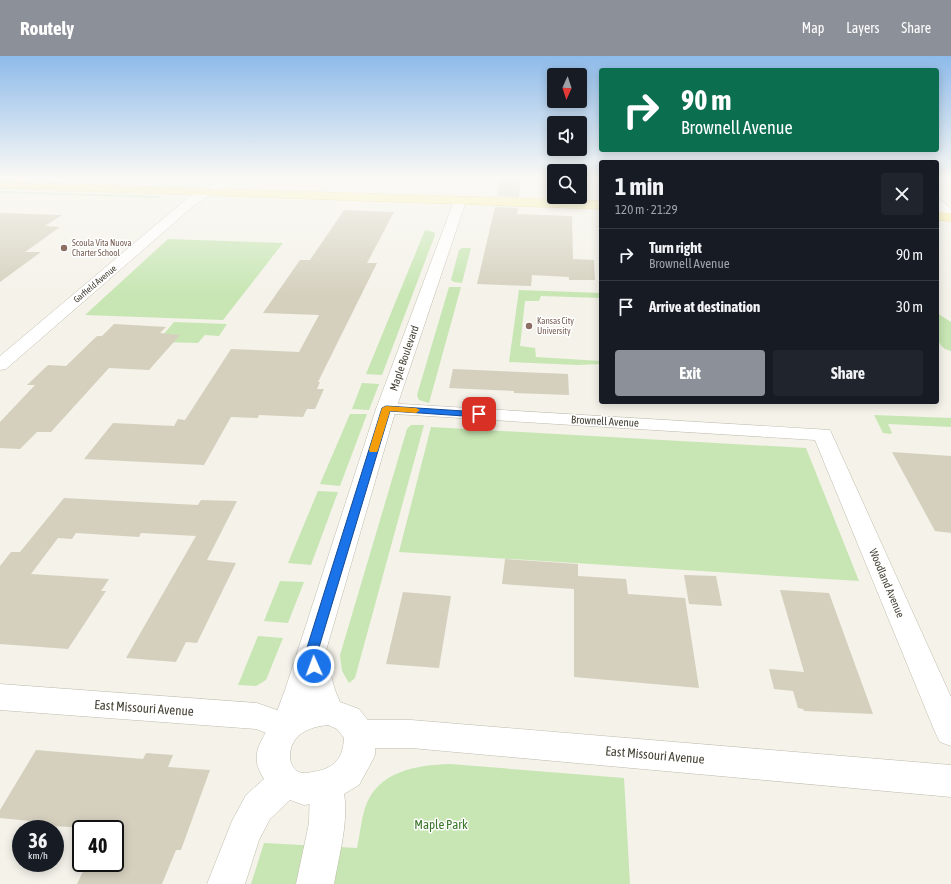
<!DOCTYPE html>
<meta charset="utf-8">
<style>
body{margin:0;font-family:"Asap Condensed",sans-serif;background:#20242c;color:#f1f3f6;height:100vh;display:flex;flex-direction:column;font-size:15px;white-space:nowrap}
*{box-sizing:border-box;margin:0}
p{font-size:13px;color:#9ea1a6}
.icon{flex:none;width:22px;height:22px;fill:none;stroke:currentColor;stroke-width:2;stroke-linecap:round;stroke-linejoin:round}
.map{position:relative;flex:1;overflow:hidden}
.side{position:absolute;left:599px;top:104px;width:340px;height:244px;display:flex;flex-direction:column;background:#171b24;border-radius:4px;box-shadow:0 2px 10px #0003}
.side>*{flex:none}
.guide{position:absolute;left:599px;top:12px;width:340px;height:84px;border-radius:4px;box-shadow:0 2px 10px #0003;background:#0b6e4f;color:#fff;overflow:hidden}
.needle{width:26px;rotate:183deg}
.buttons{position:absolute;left:547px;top:12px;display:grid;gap:8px}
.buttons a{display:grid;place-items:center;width:40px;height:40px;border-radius:4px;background:#171b24;box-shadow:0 2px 10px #0003;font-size:20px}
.speed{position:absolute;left:12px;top:764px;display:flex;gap:8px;font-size:20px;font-weight:700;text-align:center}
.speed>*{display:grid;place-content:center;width:52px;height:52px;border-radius:50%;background:#171b24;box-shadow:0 2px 10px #0003;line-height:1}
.speed small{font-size:10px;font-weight:400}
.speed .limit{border:2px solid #111;border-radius:6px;background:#fff;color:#111}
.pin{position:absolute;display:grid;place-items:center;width:34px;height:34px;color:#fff;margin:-17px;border-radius:8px;box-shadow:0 2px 6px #0006}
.me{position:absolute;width:44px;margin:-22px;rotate:358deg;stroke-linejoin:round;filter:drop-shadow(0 0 3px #0008)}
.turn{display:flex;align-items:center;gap:14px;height:84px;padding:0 16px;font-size:18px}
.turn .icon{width:52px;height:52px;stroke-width:2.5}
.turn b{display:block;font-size:28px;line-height:34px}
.round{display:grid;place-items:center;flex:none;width:42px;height:42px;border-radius:4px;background:#20242c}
.headline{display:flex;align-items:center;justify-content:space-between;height:68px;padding:0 16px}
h1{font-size:24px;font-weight:700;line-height:30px}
.cta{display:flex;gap:8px;margin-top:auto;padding:8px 16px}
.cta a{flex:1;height:46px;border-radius:4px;background:#8c9099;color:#fff;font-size:16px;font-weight:700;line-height:46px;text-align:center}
.cta a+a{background:#20242c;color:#f1f3f6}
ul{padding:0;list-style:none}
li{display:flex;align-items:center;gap:12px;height:52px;padding:0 16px;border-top:1px solid #363941}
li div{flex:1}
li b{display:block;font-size:15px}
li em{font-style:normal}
header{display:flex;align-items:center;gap:24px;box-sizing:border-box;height:56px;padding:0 20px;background:#8c9099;color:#fff}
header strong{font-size:19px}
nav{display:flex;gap:22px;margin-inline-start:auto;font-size:14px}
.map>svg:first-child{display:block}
.green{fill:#c7e6b3}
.building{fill:#d5d0be}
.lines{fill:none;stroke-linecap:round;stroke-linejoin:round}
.minor-casing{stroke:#bfbbab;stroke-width:1}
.tertiary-casing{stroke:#bfbbab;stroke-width:1}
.primary-casing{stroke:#e0cf6a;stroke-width:1}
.minor{fill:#fff;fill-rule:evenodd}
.tertiary{fill:#fff;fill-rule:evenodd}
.primary{fill:#fbef9b;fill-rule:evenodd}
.route{fill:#1a73e8;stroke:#114b97}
.slow{fill:#f59e0b}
.education-dot{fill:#8d6e63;stroke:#fff;stroke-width:1.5}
.labels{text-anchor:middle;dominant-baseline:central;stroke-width:3;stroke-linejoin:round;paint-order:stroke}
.far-education-label{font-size:9px;fill:#785e54;stroke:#fff;text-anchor:start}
.far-street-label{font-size:9px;fill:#474337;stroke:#fff}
.street-label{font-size:11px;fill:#474337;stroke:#fff}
.near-street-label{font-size:13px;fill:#474337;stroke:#fff}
.near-park-label{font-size:13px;fill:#3c772c;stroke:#fff}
</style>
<header>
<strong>Routely</strong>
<nav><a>Map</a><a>Layers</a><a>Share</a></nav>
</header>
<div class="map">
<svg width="951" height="828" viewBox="0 0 951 828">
<rect width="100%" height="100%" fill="#f4f2e9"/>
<path class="green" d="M0,135L160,140L158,142L0,137Z
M425,174L434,176L435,179L382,319L366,318Z
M168,183L283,187L223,264L85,259Z
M462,192H471L462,227L454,226L451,224L459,194Z
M449,231H461L429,347L419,344L417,339Z
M519,234L601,237V242L541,240L539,245H525L520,290L535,292L536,301L601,305V308L578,309L509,306Z
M937,257L951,266V295C933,291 937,273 937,257Z
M174,266L227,268L219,280L205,279L198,287L157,286Z
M362,327L379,328L369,354L352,353Z
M350,358H367L340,430L320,428Z
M874,359L951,362V371L888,368L892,377L890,378L883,377Z
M411,369H424L355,622L349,627L342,615L340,599L407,373Z
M431,371L806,392L859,525L399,496Z
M318,435L338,436L311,509L288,507Z
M280,525L304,526L288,567L264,565Z
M258,580L283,582L266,624L256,630L238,629Z
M450,708L624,722L630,828H251L264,787L357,792C360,779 361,764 365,752C377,715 417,709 450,708Z"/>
<path class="building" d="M501,122H521L519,141L497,140Z
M495,151L518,152L517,158L572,160L573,203L594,204L595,224H569V221L532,219L531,230L477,228Z
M344,154L394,156L367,207H377L318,326H320L317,333H324L315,353H307L303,361L259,359L258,362L231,361L204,409L84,403L113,367L174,370L178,363L185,364L231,293L299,296L319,259L263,257L300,204H310Z
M0,157L62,159L45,170L60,171L25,196H41L0,226Z
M114,268L166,271L160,277L180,279L149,314L109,312L51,376H37L20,393L0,392V366L35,329H27L48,309L66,310L97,280H102Z
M453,313L568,318L569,339L514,337V335L449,332Z
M892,396L951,400V477L935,475Z
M64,442L198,449L201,444L237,445L207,504L236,507L197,587L186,586L176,606L126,602L196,480L141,477L139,481L76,477L72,483L58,482L31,518L109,523L101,535H106L68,593L0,588V510L11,496H20Z
M505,503L578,508V520L626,523L628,538L685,542L699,632L574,621V533L502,528Z
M684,519L716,520L722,550L689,548Z
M780,534L829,537L873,658L804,655L803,653L798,652L793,635L774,633L769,613L804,616Z
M403,536L451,540L439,612L386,608Z
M36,694L143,703L146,697L173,699L168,711L210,714L181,794H176L162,828H77L87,807H115V773L49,770L51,767L0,762V754Z"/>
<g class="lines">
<g class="minor-casing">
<path id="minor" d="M223,122H236L225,131L197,147L6,313L0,314V300L189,141Z
M386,347L830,374L951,641V690L940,686L935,676L815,384L379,357L376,353L379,349Z
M0,628L257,647L297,661L302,671L297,681L286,685L256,673L0,654Z
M360,664H411L951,709V741L411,692H360L349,688L344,678L349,668Z
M327,714L339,719C353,752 340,794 334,828H296L309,767L310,730L315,719Z"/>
</g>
<g class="tertiary-casing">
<path id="tertiary" d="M460,141L466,145L396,353L325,598L335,634L340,646L359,653L371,668L376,678L375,699L370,709L359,729L339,741L327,746L304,749L290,744L270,763L259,784L245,828H207L232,765L246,739L264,723C247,697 263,685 273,663C278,654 281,644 285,634L376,353L454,145ZM328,669L337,673L344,682C343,703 334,713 312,716C307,717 302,718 297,715C293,712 290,706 290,701C290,679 308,671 328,669Z
M937,143L941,144L951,153V164L947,163L937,154Z"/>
</g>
<g class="primary-casing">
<path id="primary" d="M0,126L601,145V153L0,132Z
M937,156L951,157V165L937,164Z"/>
</g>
<use href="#minor" class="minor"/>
<use href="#tertiary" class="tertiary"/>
<use href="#primary" class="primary"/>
</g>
<linearGradient id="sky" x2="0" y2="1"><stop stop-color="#8ebbea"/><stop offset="0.51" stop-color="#faf9f5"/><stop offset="1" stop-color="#faf9f5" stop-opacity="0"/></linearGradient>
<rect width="951" height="238" fill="url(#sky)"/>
<path class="route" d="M386,350L479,356L483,358L479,361L390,355L317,598L320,610L318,614L314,615L310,614L305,598L382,352Z"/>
<path class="slow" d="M386,350L416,352L420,354L416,357L390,355L378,394L377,396H370L369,394L382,352Z"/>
<g class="education-dot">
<circle cx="64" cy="192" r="4"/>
<circle cx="529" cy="270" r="4"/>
</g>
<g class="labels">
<g class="far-education-label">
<text x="72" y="187">Scoula Vita Nuova<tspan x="72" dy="10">Charter School</tspan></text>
<text x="537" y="265">Kansas City<tspan x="537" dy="10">University</tspan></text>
</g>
<g class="far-street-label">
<text transform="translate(95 228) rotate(-40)">Garfield Avenue</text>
</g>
<g class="street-label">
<text transform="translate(404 302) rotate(-71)">Maple Boulevard</text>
<text transform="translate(605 365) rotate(3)">Brownell Avenue</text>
<text transform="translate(887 527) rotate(67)">Woodland Avenue</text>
</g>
<g class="near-street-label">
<text transform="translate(144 652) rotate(4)">East Missouri Avenue</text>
<text transform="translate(655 699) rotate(5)">East Missouri Avenue</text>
</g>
<g class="near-park-label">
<text x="441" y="768">Maple Park</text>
</g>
</g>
</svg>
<div class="buttons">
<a><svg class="needle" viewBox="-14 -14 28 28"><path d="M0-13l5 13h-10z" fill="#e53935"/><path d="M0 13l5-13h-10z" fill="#9ea1a6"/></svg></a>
<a><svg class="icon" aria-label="sound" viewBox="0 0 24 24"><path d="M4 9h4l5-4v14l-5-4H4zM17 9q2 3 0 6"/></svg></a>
<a><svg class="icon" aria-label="search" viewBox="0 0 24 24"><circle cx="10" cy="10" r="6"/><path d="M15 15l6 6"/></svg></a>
</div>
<div class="speed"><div>36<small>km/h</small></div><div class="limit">40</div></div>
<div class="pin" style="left:479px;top:358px;background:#d93025"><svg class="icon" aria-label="arrive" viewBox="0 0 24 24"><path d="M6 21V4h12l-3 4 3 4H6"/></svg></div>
<svg class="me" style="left:314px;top:610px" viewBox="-20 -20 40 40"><circle r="17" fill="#1a73e8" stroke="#fff" stroke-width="3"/><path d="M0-11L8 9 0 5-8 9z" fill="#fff"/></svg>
<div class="guide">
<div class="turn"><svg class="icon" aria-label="right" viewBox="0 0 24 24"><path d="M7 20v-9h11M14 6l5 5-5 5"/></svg><div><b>90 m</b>Brownell Avenue</div></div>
</div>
<section class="side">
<div class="headline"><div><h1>1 min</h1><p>120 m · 21:29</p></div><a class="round"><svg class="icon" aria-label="close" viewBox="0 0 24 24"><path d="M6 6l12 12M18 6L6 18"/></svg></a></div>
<ul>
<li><svg class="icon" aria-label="right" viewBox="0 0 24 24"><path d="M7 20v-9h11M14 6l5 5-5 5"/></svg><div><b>Turn right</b><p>Brownell Avenue</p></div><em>90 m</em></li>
<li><svg class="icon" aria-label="arrive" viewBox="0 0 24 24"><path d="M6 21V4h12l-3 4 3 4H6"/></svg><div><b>Arrive at destination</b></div><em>30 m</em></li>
</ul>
<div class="cta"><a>Exit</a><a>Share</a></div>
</section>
</div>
